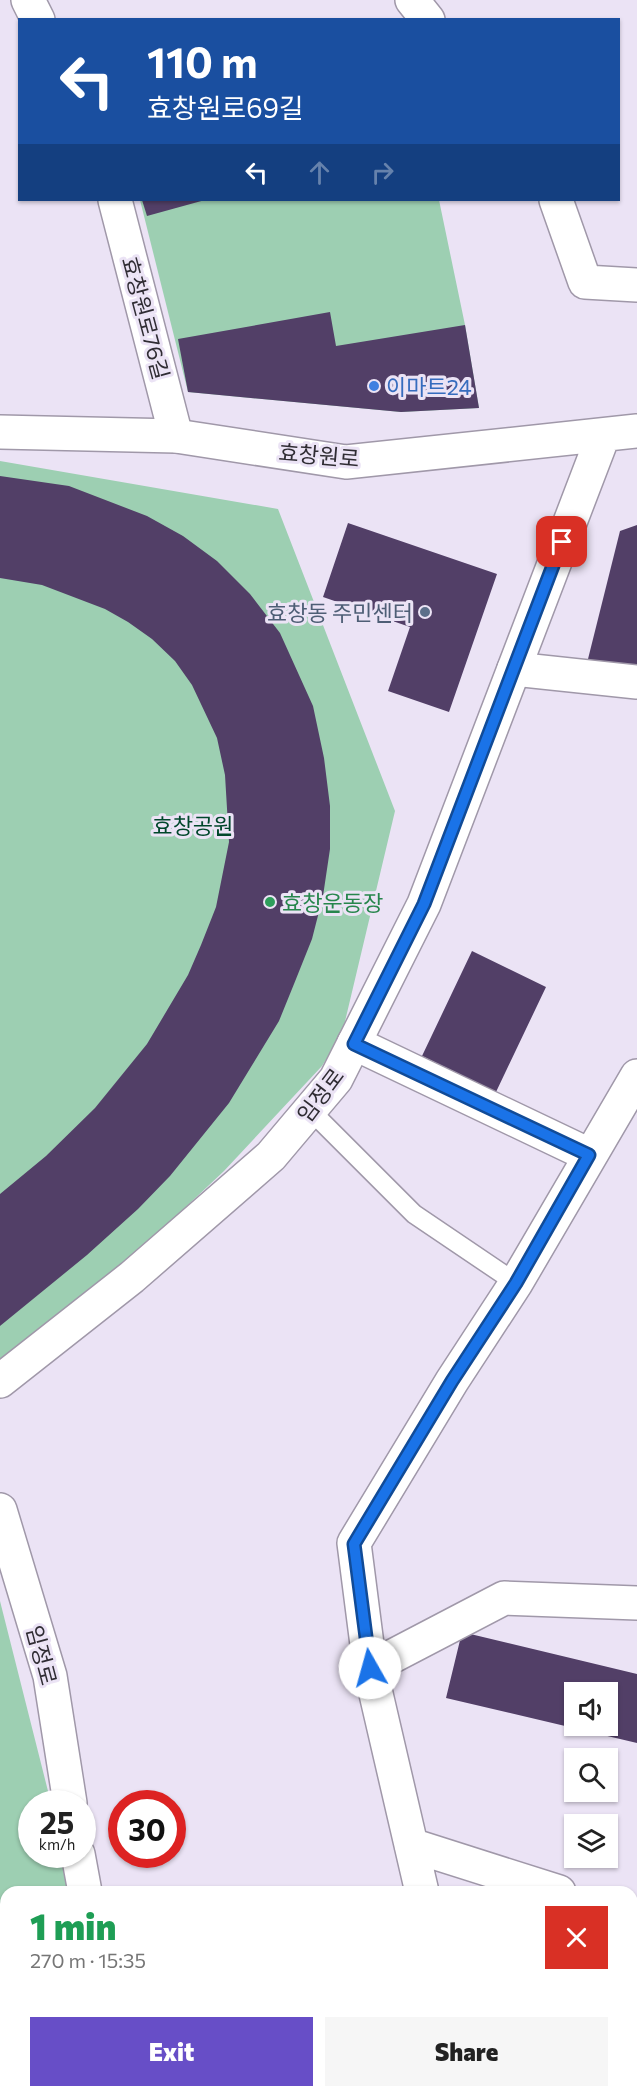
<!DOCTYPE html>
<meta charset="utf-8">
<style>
body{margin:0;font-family:Commissioner,"Noto Sans KR",sans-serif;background:#f6f6f6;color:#222;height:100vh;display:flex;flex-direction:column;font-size:22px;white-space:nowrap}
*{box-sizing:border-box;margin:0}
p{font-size:20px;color:#767676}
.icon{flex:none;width:33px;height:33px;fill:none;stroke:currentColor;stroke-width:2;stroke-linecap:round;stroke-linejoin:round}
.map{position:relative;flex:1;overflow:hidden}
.side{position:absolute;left:0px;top:1886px;width:638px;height:212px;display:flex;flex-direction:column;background:#fff;border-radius:18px 18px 0 0;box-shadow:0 2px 4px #0004}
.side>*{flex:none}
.banner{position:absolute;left:18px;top:18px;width:602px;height:183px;border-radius:0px;box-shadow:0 2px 4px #0004;background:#1a4fa0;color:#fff;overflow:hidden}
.buttons{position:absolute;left:564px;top:1682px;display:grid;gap:12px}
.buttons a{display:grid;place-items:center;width:54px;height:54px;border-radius:0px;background:#fff;box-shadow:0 2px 4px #0004;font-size:30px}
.speed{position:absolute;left:18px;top:1790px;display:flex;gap:12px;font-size:30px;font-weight:700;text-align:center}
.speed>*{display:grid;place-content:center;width:78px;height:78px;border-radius:50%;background:#fff;box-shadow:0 2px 4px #0004;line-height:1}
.speed small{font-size:15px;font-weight:400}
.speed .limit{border:9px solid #d22;background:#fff;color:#111}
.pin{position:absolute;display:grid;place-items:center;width:51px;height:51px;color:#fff;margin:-26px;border-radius:12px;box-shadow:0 3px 9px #0006}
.me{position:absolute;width:66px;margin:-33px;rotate:353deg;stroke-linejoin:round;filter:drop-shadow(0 0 4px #0008)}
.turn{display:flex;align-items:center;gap:21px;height:126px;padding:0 30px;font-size:27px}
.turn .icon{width:78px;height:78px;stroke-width:2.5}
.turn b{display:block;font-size:42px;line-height:51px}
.lanes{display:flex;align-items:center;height:57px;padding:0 30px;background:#0003;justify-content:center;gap:30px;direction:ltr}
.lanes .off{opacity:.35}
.round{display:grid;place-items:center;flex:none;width:63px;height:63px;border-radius:0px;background:#f6f6f6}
.summary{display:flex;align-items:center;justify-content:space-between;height:102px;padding:0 30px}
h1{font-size:36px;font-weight:800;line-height:45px;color:#1e9e55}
.action{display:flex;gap:12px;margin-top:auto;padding:12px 30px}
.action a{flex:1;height:69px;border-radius:0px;background:#674ec7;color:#fff;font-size:24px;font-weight:800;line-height:69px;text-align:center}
.action a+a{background:#f6f6f6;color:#222}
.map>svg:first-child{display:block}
.green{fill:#9dcfb2}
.building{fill:#523f67;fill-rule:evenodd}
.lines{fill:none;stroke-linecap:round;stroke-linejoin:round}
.lane-casing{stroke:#a098a9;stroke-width:21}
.street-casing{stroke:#a098a9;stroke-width:36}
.secondary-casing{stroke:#a098a9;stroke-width:36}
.lane{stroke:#fff;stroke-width:18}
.street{stroke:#fff;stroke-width:33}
.secondary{stroke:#fff;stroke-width:33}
.route-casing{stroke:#114b97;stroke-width:15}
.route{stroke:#1a73e8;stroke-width:10}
.shop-dot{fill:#3f7fe0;stroke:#ebe3f5;stroke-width:2}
.service-dot{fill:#5c6f8a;stroke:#ebe3f5;stroke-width:2}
.leisure-dot{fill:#2e9e5b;stroke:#ebe3f5;stroke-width:2}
.labels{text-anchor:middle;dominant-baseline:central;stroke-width:6;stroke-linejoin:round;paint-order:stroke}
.street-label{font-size:22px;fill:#2f2c33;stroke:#ebe3f5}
.shop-label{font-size:22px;fill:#366cbe;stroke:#ebe3f5;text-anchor:start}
.service-label{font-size:22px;fill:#4e5e75;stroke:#ebe3f5;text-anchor:end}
.park-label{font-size:22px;fill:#00472b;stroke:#ebe3f5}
.leisure-label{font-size:22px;fill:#27864d;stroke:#ebe3f5;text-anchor:start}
</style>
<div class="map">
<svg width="637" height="2096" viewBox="0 0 637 2096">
<rect width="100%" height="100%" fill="#ebe3f5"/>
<path class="green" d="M140,200H439L465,325L479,408L401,412L188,392Z
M0,461L278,509L395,811L342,1034L322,1066L224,1171L0,1382Z
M0,1601L51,1803H32V1854H64L74,1891L6,1892V2091H135L136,2096H0Z"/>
<path class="building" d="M142,200H205L147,216Z
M330,312L336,346L465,325L479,408L401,412L188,392L178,339Z
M0,476L69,486L147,516L183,536L217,561L250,594L280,633L313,706L324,758L330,806V849L323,896L312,939L294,984L279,1021L229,1103L170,1176L138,1209L87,1255L0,1326V1194L46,1156L95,1108L147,1044L188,975L201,945L216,907L229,842L225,775L217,738L192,685L175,661L152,639L128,622L105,609L42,585L0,578Z
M348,523L497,574L449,712L388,691L410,627L323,597Z
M637,525V665L587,663L620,531Z
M472,951L546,987L496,1092L422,1056Z
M462,1632L637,1674V1743L446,1698ZM574,1692H608V1725H574Z"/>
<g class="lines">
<g class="lane-casing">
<path id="lane" d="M310,1110L414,1214L516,1283"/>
</g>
<g class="street-casing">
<path id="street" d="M28,0L38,20
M412,0L428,20
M115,200L176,436
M556,200L585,282L637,285
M514,669L637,682
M354,1043L589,1155
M370,1668L504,1598L637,1603
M411,1845L559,1892
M422,1892L370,1668L354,1543L452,1381L516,1283L637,1076
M632,1970L637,1968
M632,2038L637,2052
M317,2091L326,2096
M389,2096L392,2091"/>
</g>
<g class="secondary-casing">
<path id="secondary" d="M0,432L176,436L346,462L637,431
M0,1381L132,1277L271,1156L336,1079L424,904L603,436
M0,1510L50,1676L70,1803
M78,1854L85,1892
M146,2091L147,2096"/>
</g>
<use href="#lane" class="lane"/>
<use href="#street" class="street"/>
<use href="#secondary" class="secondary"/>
</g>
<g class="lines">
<g class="route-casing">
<path id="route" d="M370,1668L354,1544L452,1381L516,1283L589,1155L354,1044L424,904L562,542"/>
</g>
<use href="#route" class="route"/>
</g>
<circle class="shop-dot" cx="374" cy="386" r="6"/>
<circle class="service-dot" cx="425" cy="612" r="6"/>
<circle class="leisure-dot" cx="270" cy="902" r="6"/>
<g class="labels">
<g class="street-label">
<text transform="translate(146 318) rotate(75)">효창원로76길</text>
<text transform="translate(319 455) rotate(5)">효창원로</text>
<text transform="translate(320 1095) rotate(-53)">임정로</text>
<text transform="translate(42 1655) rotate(75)">임정로</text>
</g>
<g class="shop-label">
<text x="386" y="386">이마트24</text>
</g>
<g class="service-label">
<text x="413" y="612">효창동 주민센터</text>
</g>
<g class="park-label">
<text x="193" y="825">효창공원</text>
</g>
<g class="leisure-label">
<text x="282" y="902">효창운동장</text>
</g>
</g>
</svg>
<div class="buttons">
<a><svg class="icon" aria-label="sound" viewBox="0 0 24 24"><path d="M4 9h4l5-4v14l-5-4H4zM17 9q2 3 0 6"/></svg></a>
<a><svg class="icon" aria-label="search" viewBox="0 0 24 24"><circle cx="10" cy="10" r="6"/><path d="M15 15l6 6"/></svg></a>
<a><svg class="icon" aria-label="layers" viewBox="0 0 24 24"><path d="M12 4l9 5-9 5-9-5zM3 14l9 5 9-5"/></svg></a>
</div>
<div class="speed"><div>25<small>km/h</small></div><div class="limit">30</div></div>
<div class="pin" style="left:562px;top:542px;background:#d93025"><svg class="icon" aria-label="arrive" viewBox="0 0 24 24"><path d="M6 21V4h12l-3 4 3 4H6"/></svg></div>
<svg class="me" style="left:370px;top:1668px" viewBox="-20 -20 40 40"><circle r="19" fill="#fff"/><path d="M0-13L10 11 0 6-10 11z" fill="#1a73e8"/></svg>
<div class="banner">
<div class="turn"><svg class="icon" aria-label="left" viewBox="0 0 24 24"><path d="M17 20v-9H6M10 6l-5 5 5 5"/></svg><div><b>110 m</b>효창원로69길</div></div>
<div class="lanes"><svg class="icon" aria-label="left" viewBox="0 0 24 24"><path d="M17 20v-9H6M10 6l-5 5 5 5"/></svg><svg class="icon off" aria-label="ahead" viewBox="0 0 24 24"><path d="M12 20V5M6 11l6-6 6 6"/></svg><svg class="icon off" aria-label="right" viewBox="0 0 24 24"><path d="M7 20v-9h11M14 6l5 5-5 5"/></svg></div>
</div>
<section class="side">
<div class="summary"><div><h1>1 min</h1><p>270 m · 15:35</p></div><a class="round" style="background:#d93025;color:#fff"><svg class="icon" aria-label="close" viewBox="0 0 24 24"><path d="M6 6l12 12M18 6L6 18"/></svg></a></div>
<div class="action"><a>Exit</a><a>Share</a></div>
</section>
</div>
